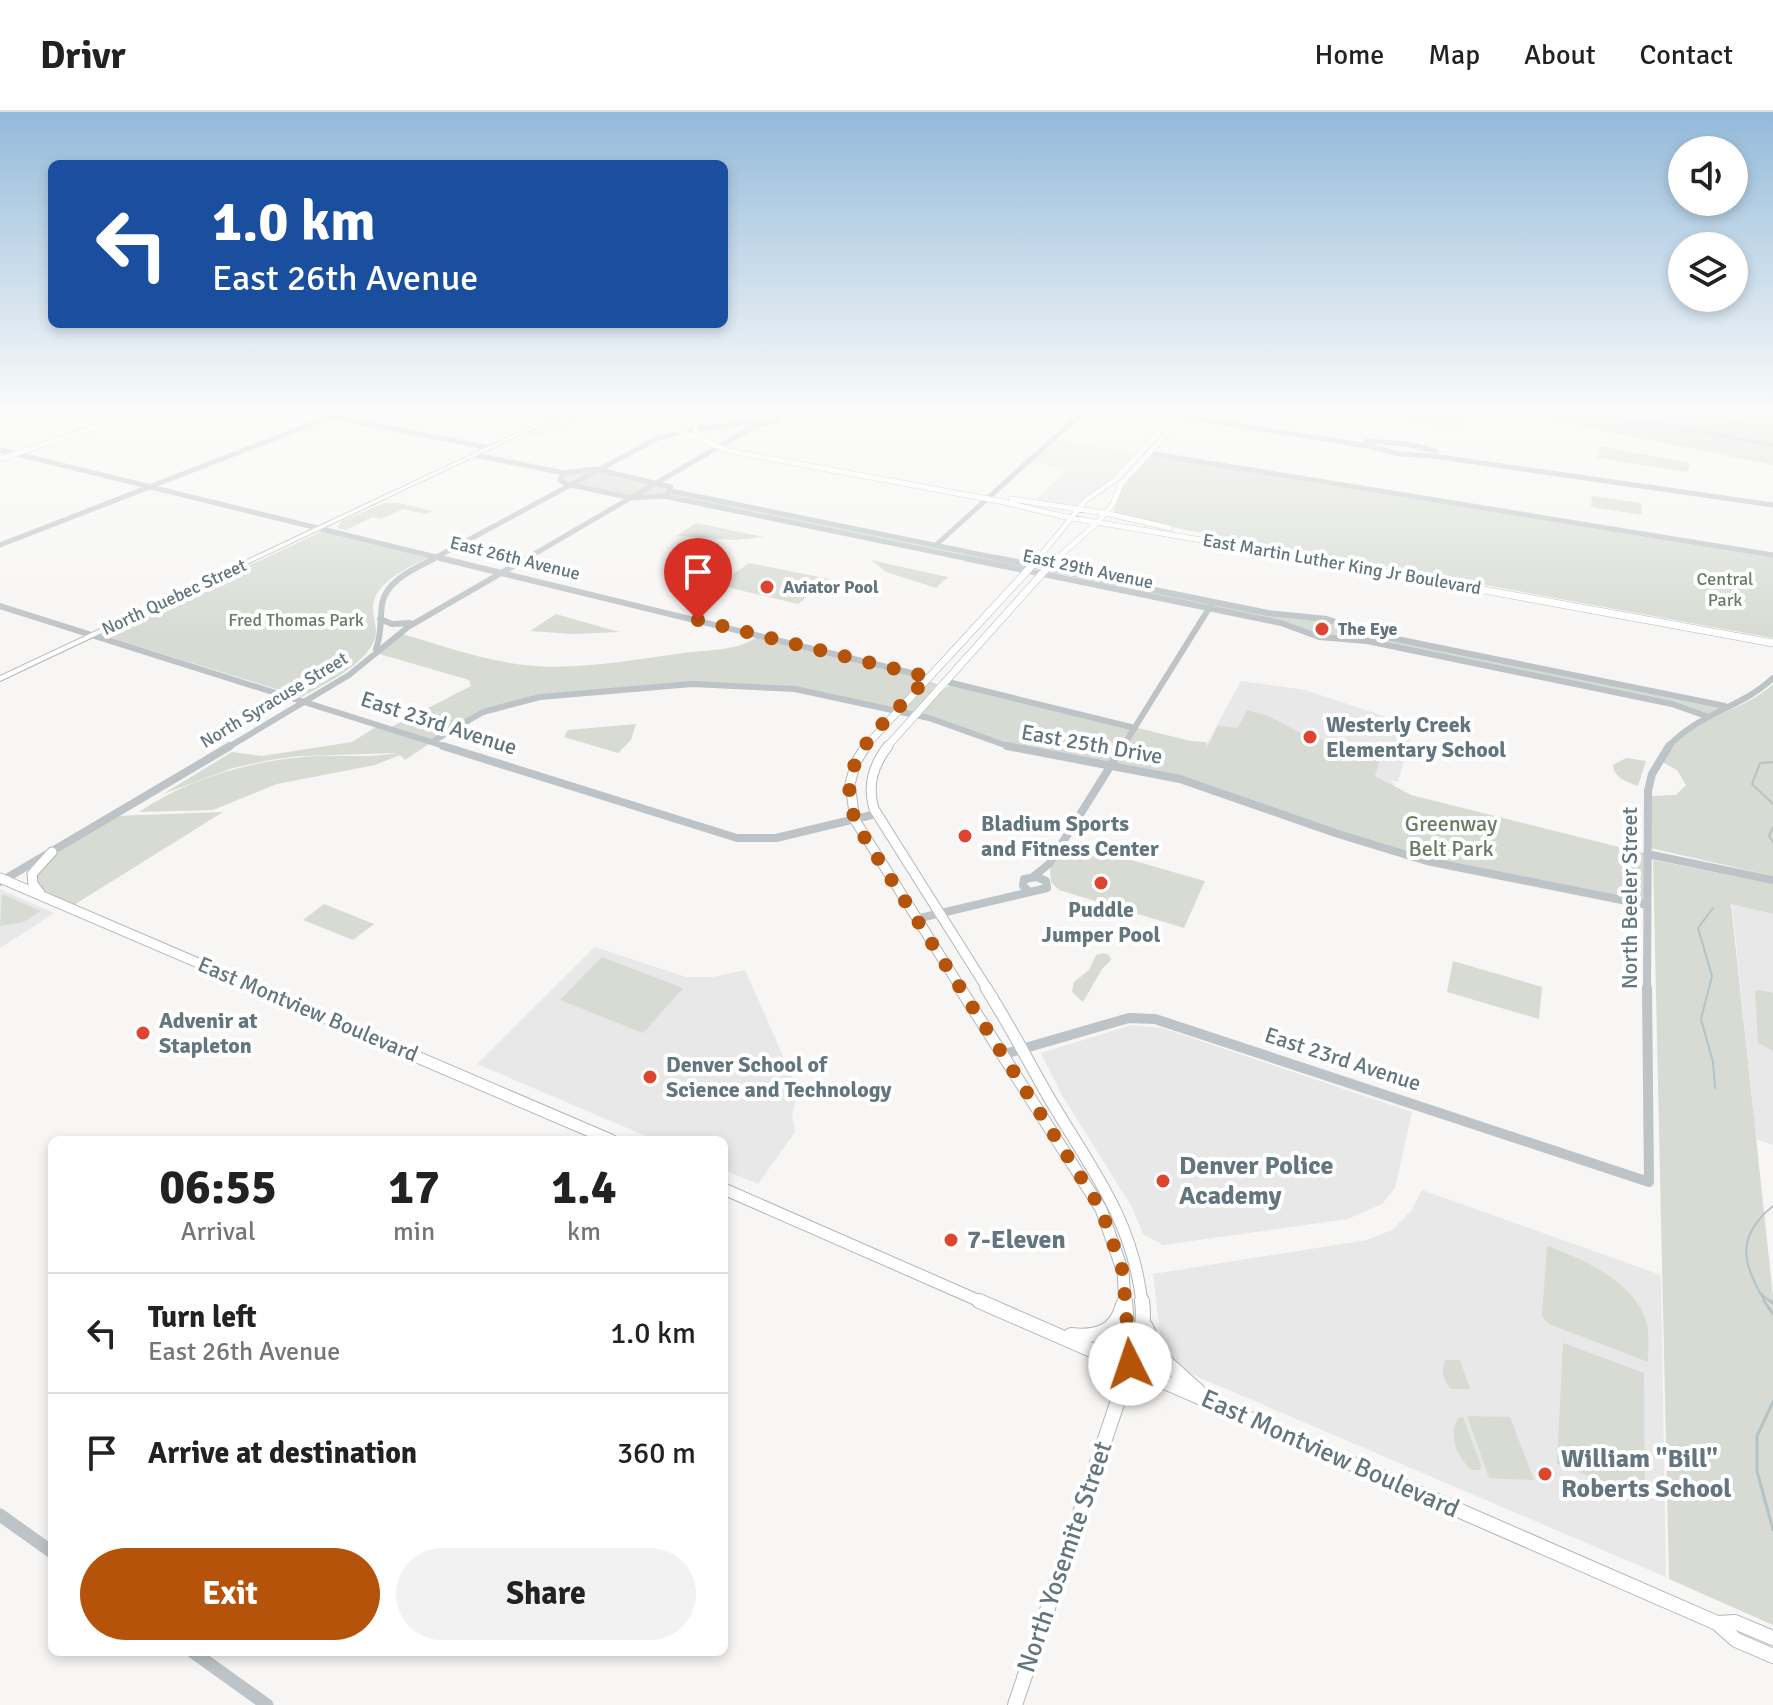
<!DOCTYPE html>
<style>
body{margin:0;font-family:Signika,sans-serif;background:#f2f2f2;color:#222;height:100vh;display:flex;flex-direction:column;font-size:30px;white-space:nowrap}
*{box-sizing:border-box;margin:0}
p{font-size:26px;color:#767676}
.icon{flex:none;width:44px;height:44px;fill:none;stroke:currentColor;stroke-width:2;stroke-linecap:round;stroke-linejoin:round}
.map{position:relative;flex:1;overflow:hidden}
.drawer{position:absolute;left:48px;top:1024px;width:680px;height:520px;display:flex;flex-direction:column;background:#fff;border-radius:12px;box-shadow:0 4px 12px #0003}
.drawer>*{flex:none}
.guide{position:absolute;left:48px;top:48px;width:680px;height:168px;border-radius:12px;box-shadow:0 4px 12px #0003;background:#1a4fa0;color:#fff;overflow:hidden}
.fabs{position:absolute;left:1668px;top:24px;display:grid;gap:16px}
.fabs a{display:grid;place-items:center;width:80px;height:80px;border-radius:50%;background:#fff;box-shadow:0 4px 12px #0003;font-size:40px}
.pin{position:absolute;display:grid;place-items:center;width:68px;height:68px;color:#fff;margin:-82px -34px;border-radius:50% 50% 50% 0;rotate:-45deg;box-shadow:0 0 8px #0007}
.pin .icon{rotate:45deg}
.me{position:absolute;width:88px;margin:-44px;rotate:356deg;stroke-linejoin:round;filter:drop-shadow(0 0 6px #0008)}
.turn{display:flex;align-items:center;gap:28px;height:168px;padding:0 32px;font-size:36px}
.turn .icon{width:104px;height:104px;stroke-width:2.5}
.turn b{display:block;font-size:56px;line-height:68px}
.eta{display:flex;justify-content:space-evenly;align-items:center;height:136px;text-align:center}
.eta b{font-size:48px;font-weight:700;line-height:56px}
.button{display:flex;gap:16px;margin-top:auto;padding:16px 32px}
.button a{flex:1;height:92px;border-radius:48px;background:#b45309;color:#fff;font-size:32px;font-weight:700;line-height:92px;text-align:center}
.button a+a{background:#f2f2f2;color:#222}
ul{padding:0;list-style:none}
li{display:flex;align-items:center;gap:24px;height:120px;padding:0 32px;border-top:2px solid #e0e0e0}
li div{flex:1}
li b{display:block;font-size:30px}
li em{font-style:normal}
header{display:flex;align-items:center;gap:48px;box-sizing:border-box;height:112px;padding:0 40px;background:#fff;border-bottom:2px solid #e0e0e0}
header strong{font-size:38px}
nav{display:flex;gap:44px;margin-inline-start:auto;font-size:28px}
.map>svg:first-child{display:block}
.built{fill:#e7e8e7}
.green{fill:#d7dbd3}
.water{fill:#b5c3c6}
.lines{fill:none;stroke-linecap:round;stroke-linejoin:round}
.stream-far1{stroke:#b5c3c6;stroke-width:2}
.stream{stroke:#b5c3c6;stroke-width:3}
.secondary-far4-casing{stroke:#b0b7ba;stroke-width:6}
.secondary-far3-casing{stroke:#b0b7ba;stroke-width:8}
.secondary-far2-casing{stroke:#b0b7ba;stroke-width:11}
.secondary-far1-casing{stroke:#b0b7ba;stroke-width:13}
.secondary-casing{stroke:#b0b7ba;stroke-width:16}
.primary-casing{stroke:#b1b7ba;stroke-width:2}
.tertiary-far4{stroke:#bdc3c6;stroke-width:5}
.tertiary-far3{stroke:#bdc3c6;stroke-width:6}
.tertiary-far2{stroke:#bdc3c6;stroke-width:8}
.tertiary-far1{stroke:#bdc3c6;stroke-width:10}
.tertiary{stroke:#bdc3c6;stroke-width:13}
.secondary-far4{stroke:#fff;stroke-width:5}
.secondary-far3{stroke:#fff;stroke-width:7}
.secondary-far2{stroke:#fff;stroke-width:9}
.secondary-far1{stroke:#fff;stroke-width:11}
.secondary{stroke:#fff;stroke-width:14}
.primary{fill:#fff;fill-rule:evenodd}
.rail-casing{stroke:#9fa7ab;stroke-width:4}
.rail{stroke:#fff;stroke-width:2;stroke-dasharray:3;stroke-linecap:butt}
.route{stroke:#b45309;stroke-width:14;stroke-dasharray:0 25.2}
.poi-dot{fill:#dd452e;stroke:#fff;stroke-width:3}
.labels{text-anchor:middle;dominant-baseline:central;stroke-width:8;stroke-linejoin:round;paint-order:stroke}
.far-street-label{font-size:18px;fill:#63757e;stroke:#fff}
.far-park-label{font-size:18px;fill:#6c7b65;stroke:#fff}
.far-poi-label{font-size:18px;font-weight:bold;fill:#63757e;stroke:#fff;text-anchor:start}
.street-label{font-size:22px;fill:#63757e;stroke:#fff}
.poi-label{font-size:22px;font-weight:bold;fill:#63757e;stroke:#fff;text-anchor:start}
.park-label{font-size:22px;fill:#6c7b65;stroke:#fff}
.near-poi-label{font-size:26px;font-weight:bold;fill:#63757e;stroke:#fff;text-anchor:start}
.near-street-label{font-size:26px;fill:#63757e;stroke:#fff}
</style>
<header>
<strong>Drivr</strong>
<nav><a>Home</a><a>Map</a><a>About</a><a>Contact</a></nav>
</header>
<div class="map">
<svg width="1773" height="1593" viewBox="0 0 1773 1593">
<rect width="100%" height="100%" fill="#f7f6f4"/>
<path class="built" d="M1339,301H1472L1463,319Z
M1056,328L1135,341H1136L1113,366H1108L1109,370L1075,393L1036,388L1066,358L1033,349Z
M1241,569L1305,578L1414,614L1398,670L1390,668L1394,672L1391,681L1205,635Z
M0,777L54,801L0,836Z
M1732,792L1773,802V1033L1756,1027Z
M595,835L686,865H713L745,858L798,978L792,1003L795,1020L758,1072L724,1058V1028H655L477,952Z
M1132,913L1162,916L1412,1000L1395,1076L1382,1092L1348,1107L1163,1133L1143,1122L1132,1095L1063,985L1041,941Z
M1422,1078L1661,1163L1666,1465L1184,1259L1171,1247L1161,1230L1153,1162L1367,1128L1392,1118L1412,1098Z"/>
<path class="green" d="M1516,301H1702L1773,312V353Z
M1600,334L1690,351L1688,360L1597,346Z
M1152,343L1773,445V526L1181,417L1114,400L1122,375Z
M577,357L660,370L671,379L1032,453L1027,459L663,384L642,387L563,370L561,363Z
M1592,384L1641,391L1642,403L1591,395Z
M384,391H399L433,399L425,402L403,397L381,407L373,405L346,418L337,416L342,409Z
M696,411L764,425L736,428L677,424Z
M325,418L432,444C412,454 373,469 373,496C373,510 380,520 372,533C358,557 326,571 302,585L101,523Z
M871,448L943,464L948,465L936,476L886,460Z
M749,451L829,467L798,492L718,473Z
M1049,459L1268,501L1311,505L1357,517L1726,594L1706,604L1692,597L1367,529L1318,525L1289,514Z
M556,502L619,520L574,522L530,519Z
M399,521C440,533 482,548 524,553C578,559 630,548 684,541C711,537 737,540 760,523L916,565L912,573L921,575L928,569L937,572L932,578L941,580L953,571L1191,629L1206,630L1207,636L1218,614L1238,616L1247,598L1268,604L1306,624L1381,643L1375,664L1411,683L1647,742V793L1427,749L1218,678L1053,645L935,608L818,580L706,572L521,588L456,614L405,648L400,643L375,653L277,672L213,698L139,700C191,665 256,647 318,644C346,643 370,646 398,641L299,644L270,648L233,656L163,682L232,640L262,644L352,630L379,613L389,616L471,574L469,568L376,541Z
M1773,572V764L1650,736V684L1676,683L1686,673L1677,658L1662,650C1687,603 1739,604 1773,572Z
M636,612L631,628L618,641L564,625L568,618Z
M1626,646L1646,649L1638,674C1627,670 1614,666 1613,653Z
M223,700L69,796L42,784L33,772L38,753L113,704Z
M1068,730L1205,769L1184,816L1059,778L1051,770L1050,757Z
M1653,748L1773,772V802L1731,792L1773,1184V1513L1669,1467Z
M2,782L41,799L23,810L0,814Z
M324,792L374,812L353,828L303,808Z
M1103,841L1109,843L1111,848L1102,857L1083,890L1072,880L1074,870L1089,858L1096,843Z
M602,845L683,876L643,921L560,888Z
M1453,849L1542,875L1539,907L1447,880Z
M1759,878L1773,881V939L1758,931L1755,879Z
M1547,1134C1584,1147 1642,1173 1648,1218C1649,1229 1648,1240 1648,1250L1549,1212L1542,1204Z
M1563,1231L1644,1261L1645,1387L1557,1351Z
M1446,1248H1460L1470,1277H1451C1443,1268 1440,1258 1446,1248Z
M1467,1304L1510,1305L1534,1368L1489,1366Z
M1463,1305L1481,1353L1480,1358H1471C1457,1344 1448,1324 1458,1306Z"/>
<path class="water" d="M1556,301C1626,301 1704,318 1773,332V335L1685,319Z"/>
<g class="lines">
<path class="stream-far1" d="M1773,650L1760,651L1752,672L1773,692
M1773,715L1769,724L1773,730
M1713,796L1698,816L1712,864L1701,907L1713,950L1715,976
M1759,1180L1772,1191
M1766,1191C1742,1152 1735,1125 1773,1094"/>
<path class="stream" d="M1764,1189L1773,1202
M1770,1189L1773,1191
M1773,1290L1757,1324V1359L1773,1418"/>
<g class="secondary-far4-casing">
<path id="secondary-far4" d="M635,301C668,311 697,328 730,339L999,389L1066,405L1319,448
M690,301L696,319L706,327
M68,318L117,301
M0,347L139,301
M1011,387L1105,401L1170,416
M1037,448L1086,388L1115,368L1177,301
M1055,448L1097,411L1113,392L1121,372L1186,301"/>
</g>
<g class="secondary-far3-casing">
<path id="secondary-far3" d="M1309,446L1773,531
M864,636L1039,446
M886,636L1056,446"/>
</g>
<g class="secondary-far2-casing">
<path id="secondary-far2" d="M866,634L856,650L850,672L855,708L962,878
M888,634C873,654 867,673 874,697L988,878
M0,766L261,878
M40,781L33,772L32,762L52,740"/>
</g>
<g class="secondary-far1-casing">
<path id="secondary-far1" d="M256,876L611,1028
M960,876L1101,1097L1123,1160L1125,1191
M986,876C1007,909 1025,943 1044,977C1086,1051 1132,1102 1142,1191
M724,1077L984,1191"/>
</g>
<g class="secondary-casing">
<path id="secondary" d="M979,1189L1717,1511L1736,1528L1773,1544
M1125,1189L1130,1252
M1146,1215L1159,1244L1198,1279
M1071,1223C1097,1226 1116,1220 1123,1193
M1717,1511L1735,1510L1773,1526
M1015,1593L1125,1268C1137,1242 1146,1217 1142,1189"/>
</g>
<g class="primary-casing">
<path id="primary" d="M560,301H566L0,569V564Z
M592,301H599L535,322L530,321Z"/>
</g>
<path class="tertiary-far4" d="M313,301L490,336
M1160,301L1368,334L1400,342L1433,344L1773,393
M1367,329L1406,332L1436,339
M0,338L448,448
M1141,340L1773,443
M475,343L564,361L595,357L671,375L667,382
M564,361L560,368L566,372L632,386L663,384L974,448
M671,379L1007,448
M0,433L340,301
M936,433L1082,301
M431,448L658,326L695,317L756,310
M524,448L754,314L776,308L782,301"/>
<path class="tertiary-far3" d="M440,446L928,565
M965,446L1281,511L1319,525L1367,529L1672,592L1706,604
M997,446L1268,501L1327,507L1367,521L1725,594
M0,494L450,636
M380,507L392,512L410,511
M376,537C382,521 380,508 382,492C386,468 416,456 435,446
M944,569L1135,616
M432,630L483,600L540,585L692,572L795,577L929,606L1013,636
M227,636L349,563L408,515L527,446
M1122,636L1211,493
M1667,636C1696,602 1742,596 1773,566"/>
<path class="tertiary-far2" d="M443,634L737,726H776L876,702
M1007,634L1180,667L1338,722L1427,749L1647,793
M1647,742L1773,768
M1034,764L1049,752L1123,634
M0,770L230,634
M916,807L1047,776L1046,769L1037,765L1024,767L1023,774L1030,780
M1647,878L1648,679L1652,662L1669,634"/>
<path class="tertiary-far1" d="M1001,943L1129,906L1155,907L1649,1070L1647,876"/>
<path class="tertiary" d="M0,1403L52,1440
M193,1540L267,1593"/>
<use href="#secondary-far4" class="secondary-far4"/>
<use href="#secondary-far3" class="secondary-far3"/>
<use href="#secondary-far2" class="secondary-far2"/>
<use href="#secondary-far1" class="secondary-far1"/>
<use href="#secondary" class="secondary"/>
<use href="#primary" class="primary"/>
<g class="rail-casing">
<path id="rail" d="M1735,301L1773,307"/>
</g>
<use href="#rail" class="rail"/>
</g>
<linearGradient id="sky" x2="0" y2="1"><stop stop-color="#93bada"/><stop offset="0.57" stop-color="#fbfbfa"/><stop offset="1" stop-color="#fbfbfa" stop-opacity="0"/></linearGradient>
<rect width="1773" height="524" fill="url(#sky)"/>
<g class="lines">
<path class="route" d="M698,508L928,565C887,612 823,650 861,720L1101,1097L1123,1160L1130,1252"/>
</g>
<g class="poi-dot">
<circle cx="767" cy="475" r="8"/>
<circle cx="1322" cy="517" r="8"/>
<circle cx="1310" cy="625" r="8"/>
<circle cx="965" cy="724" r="8"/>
<circle cx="1101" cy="771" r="8"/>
<circle cx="143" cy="921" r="8"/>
<circle cx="650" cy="965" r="8"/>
<circle cx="1163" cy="1069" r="8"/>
<circle cx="951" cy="1128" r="8"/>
<circle cx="1545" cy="1362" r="8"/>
</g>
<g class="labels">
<g class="far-street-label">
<text transform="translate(515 446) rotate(14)">East 26th Avenue</text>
<text transform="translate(1342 452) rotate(10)">East Martin Luther King Jr Boulevard</text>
<text transform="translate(1088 457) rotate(12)">East 29th Avenue</text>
<text transform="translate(174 485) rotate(-25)">North Quebec Street</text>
<text transform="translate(274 588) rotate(-31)">North Syracuse Street</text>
</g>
<g class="far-park-label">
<text x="1725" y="467">Central<tspan x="1725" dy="21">Park</tspan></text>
<text x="296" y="508">Fred Thomas Park</text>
</g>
<g class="far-poi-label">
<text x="783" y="475">Aviator Pool</text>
<text x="1338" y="517">The Eye</text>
</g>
<g class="street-label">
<text transform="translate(439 611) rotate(18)">East 23rd Avenue</text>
<text transform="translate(1092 632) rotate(10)">East 25th Drive</text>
<text transform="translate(1629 786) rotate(-90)">North Beeler Street</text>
<text transform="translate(308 897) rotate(23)">East Montview Boulevard</text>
<text transform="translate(1343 947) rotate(18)">East 23rd Avenue</text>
</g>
<g class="poi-label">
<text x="1326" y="612">Westerly Creek<tspan x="1326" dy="25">Elementary School</tspan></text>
<text x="981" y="711">Bladium Sports<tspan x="981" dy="25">and Fitness Center</tspan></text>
<text x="1101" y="797" text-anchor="middle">Puddle<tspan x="1101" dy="25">Jumper Pool</tspan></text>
<text x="159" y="908">Advenir at<tspan x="159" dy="25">Stapleton</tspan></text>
<text x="666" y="952">Denver School of<tspan x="666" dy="25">Science and Technology</tspan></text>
</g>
<g class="park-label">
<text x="1451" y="711">Greenway<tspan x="1451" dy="25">Belt Park</tspan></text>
</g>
<g class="near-poi-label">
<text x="1179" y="1054">Denver Police<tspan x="1179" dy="30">Academy</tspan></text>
<text x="967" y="1128">7-Eleven</text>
<text x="1561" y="1347">William "Bill"<tspan x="1561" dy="30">Roberts School</tspan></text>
</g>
<g class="near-street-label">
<text transform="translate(1330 1342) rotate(24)">East Montview Boulevard</text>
<text transform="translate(1065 1445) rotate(-71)">North Yosemite Street</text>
</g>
</g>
</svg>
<div class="fabs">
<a><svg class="icon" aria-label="sound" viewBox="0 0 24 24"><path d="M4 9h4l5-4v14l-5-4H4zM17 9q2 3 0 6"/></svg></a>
<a><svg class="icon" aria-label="layers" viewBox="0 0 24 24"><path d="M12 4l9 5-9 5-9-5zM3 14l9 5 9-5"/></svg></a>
</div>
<div class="pin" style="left:698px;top:508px;background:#d93025"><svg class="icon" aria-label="arrive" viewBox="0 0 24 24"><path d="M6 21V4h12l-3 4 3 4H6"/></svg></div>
<svg class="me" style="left:1130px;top:1252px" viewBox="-20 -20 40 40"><circle r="19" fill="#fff"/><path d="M0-13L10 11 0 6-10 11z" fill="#b45309"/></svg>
<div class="guide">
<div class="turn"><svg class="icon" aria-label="left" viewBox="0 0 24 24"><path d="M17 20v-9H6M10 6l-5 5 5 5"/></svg><div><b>1.0 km</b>East 26th Avenue</div></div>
</div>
<section class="drawer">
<div class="eta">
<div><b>06:55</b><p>Arrival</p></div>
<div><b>17</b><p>min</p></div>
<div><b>1.4</b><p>km</p></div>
</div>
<ul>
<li><svg class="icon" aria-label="left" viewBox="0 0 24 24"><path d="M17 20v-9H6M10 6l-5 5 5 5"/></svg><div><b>Turn left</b><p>East 26th Avenue</p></div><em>1.0 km</em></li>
<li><svg class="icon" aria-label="arrive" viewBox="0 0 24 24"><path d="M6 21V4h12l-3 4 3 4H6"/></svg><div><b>Arrive at destination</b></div><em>360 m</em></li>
</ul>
<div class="button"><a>Exit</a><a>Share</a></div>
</section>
</div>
